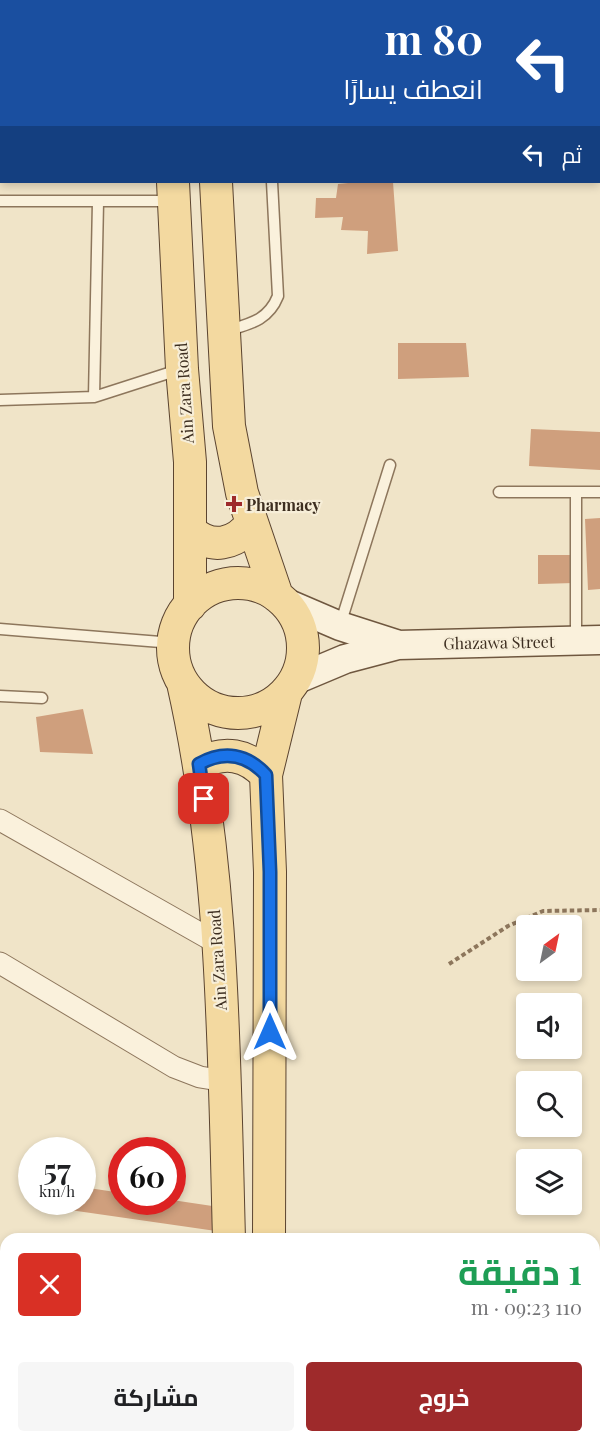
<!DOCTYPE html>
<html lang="ar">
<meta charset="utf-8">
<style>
body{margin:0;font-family:"Playfair Display",Cairo,serif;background:#f6f6f6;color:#202124;direction:rtl;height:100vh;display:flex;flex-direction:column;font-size:22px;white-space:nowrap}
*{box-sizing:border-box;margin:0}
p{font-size:20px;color:#757577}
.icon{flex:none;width:33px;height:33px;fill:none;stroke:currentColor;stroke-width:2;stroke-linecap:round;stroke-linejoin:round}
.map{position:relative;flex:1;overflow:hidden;direction:ltr}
.side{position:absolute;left:0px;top:1233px;width:600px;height:210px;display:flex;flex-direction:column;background:#fff;border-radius:18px 18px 0 0;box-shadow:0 3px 9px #0003;direction:rtl}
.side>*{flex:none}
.hud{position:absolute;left:0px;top:0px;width:600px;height:183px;box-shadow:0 3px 9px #0003;direction:rtl;background:#1a4fa0;color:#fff;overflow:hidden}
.needle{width:39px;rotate:33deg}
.buttons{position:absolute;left:516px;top:915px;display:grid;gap:12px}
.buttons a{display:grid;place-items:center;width:66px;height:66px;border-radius:6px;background:#fff;box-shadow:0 3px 9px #0003;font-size:30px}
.speed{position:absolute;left:18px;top:1137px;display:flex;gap:12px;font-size:30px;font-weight:700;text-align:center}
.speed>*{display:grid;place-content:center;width:78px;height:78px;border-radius:50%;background:#fff;box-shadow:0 3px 9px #0003;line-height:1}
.speed small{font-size:15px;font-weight:400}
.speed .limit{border:9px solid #d22;background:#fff;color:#111}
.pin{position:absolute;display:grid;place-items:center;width:51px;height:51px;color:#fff;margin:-26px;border-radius:12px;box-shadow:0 3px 9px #0006}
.me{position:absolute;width:66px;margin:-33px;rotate:0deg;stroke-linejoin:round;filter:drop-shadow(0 0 4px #0008)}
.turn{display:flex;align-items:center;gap:21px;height:126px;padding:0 18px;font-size:27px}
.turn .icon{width:78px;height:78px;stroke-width:2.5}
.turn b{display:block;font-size:42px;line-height:51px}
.then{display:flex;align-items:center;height:57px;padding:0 18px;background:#0003;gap:12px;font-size:22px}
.round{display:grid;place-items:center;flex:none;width:63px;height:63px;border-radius:6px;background:#f6f6f6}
.summary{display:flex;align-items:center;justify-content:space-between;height:102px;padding:0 18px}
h1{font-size:36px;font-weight:700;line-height:45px;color:#1e9e55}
.button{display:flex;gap:12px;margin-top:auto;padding:12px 18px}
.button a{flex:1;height:69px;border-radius:6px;background:#9e2a2b;color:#fff;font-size:24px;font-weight:700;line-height:69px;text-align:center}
.button a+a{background:#f6f6f6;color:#202124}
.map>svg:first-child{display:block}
.building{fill:#cf9f7d}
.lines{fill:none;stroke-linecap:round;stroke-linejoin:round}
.lane-casing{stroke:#8d765c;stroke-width:13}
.street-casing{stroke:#8d765c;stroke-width:23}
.secondary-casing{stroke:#6f573f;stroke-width:31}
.primary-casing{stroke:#5b4430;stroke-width:34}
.path{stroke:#8d765c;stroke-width:4;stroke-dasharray:4.5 3;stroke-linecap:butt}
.lane{stroke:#faf1dc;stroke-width:10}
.street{stroke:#faf1dc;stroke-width:21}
.secondary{stroke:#faf1dc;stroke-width:28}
.primary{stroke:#f3d9a0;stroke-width:32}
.route-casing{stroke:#114b97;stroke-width:15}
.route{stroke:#1a73e8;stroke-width:10}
.poi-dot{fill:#9e2a2b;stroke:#f7eed8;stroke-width:2}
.labels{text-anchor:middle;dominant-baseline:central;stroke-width:4.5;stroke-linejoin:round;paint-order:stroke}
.street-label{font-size:16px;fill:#3d2e20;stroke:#f7eed8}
.poi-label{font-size:16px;font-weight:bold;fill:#3d2e20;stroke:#f7eed8;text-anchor:start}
</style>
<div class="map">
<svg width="600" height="1443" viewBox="0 0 600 1443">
<rect width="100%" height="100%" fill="#f0e4c8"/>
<path class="building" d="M358,182H393L398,251L367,254L368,231L341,230L343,217L315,218L316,198H336L338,184Z
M398,343H466L469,377L398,379Z
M531,429L600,432V470L529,466Z
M600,518V589L588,590L585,519Z
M538,555H573L574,583L538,584Z
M83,709L93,754L40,752L36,717Z
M82,1187L122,1193V1202L172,1200L219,1207L216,1231L63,1209L64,1202H82Z
M0,1341L6,1345V1437H28L24,1443H0Z
M119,1437H212L210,1440L215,1443H116Z"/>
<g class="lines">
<g class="lane-casing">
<path id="lane" d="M268,0V2
M317,2L321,0
M0,84L2,85
M0,201H170
M226,331C249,324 268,321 278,296L272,182
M94,397L98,202
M0,400L94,397L178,370
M499,492H600
M576,493V640
M340,625L390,465
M0,629L173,643
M0,696L42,698"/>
</g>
<g class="street-casing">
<path id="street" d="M598,10H600
M0,820L217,943
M0,963L174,1067L200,1077L225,1081"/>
</g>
<g class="secondary-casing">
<path id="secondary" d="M284,602L340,626L396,644
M295,680L345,659L398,645L600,640"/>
</g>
<g class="primary-casing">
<path id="primary" d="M165,0V2
M209,0V2
M173,182L182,369L190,462V605
M216,182L229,426L242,493L277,596
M191,531C211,550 235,545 251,524
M173 648a65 65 0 1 1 130 0a65 65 0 1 1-130 0Z
M183,683C224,864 224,1054 229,1239
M199,764C224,750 247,754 266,775
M269,1239L270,872L266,775L286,693
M271,1437V1443
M234,1443V1437"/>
</g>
<path class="path" d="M598,85L600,84
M449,964L508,926L543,911L600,910"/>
<use href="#lane" class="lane"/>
<use href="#street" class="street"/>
<use href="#secondary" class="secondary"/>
<use href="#primary" class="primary"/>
</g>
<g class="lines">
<g class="route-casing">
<path id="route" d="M204,799L199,764C224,750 247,754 266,775L270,872V1032"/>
</g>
<use href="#route" class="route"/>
</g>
<path class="poi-dot" d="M231 495h6v6h6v6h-6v6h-6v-6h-6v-6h6z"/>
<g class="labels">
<g class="street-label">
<text transform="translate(184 393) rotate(-94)">Ain Zara Road</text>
<text transform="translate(499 642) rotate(-1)">Ghazawa Street</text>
<text transform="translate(217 960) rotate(-94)">Ain Zara Road</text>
</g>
<g class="poi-label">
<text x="246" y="504">Pharmacy</text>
</g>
</g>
</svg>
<div class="buttons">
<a><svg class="needle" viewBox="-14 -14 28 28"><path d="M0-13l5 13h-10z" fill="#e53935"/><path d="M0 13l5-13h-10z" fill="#757577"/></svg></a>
<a><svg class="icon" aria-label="sound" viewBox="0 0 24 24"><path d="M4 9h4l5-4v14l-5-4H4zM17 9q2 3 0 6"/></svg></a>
<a><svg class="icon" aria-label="search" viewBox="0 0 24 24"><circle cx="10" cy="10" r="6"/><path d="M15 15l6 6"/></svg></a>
<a><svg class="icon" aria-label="layers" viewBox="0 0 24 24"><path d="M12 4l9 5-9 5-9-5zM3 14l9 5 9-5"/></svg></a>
</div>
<div class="speed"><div>57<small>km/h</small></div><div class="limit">60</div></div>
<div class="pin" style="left:204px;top:799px;background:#d93025"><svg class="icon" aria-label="arrive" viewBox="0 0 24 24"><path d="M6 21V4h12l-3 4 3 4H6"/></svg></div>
<svg class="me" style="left:270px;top:1032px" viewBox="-20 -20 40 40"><path d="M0-17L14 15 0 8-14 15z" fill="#1a73e8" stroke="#fff" stroke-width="4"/></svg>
<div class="hud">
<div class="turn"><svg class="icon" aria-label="left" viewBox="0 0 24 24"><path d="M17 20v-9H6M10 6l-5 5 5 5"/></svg><div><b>80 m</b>انعطف يسارًا</div></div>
<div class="then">ثم<svg class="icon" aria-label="left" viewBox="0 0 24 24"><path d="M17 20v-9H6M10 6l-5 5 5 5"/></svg></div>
</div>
<section class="side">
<div class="summary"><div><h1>1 دقيقة</h1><p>110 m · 09:23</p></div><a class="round" style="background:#d93025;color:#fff"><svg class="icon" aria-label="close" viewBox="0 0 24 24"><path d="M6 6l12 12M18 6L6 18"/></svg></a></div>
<div class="button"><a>خروج</a><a>مشاركة</a></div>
</section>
</div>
